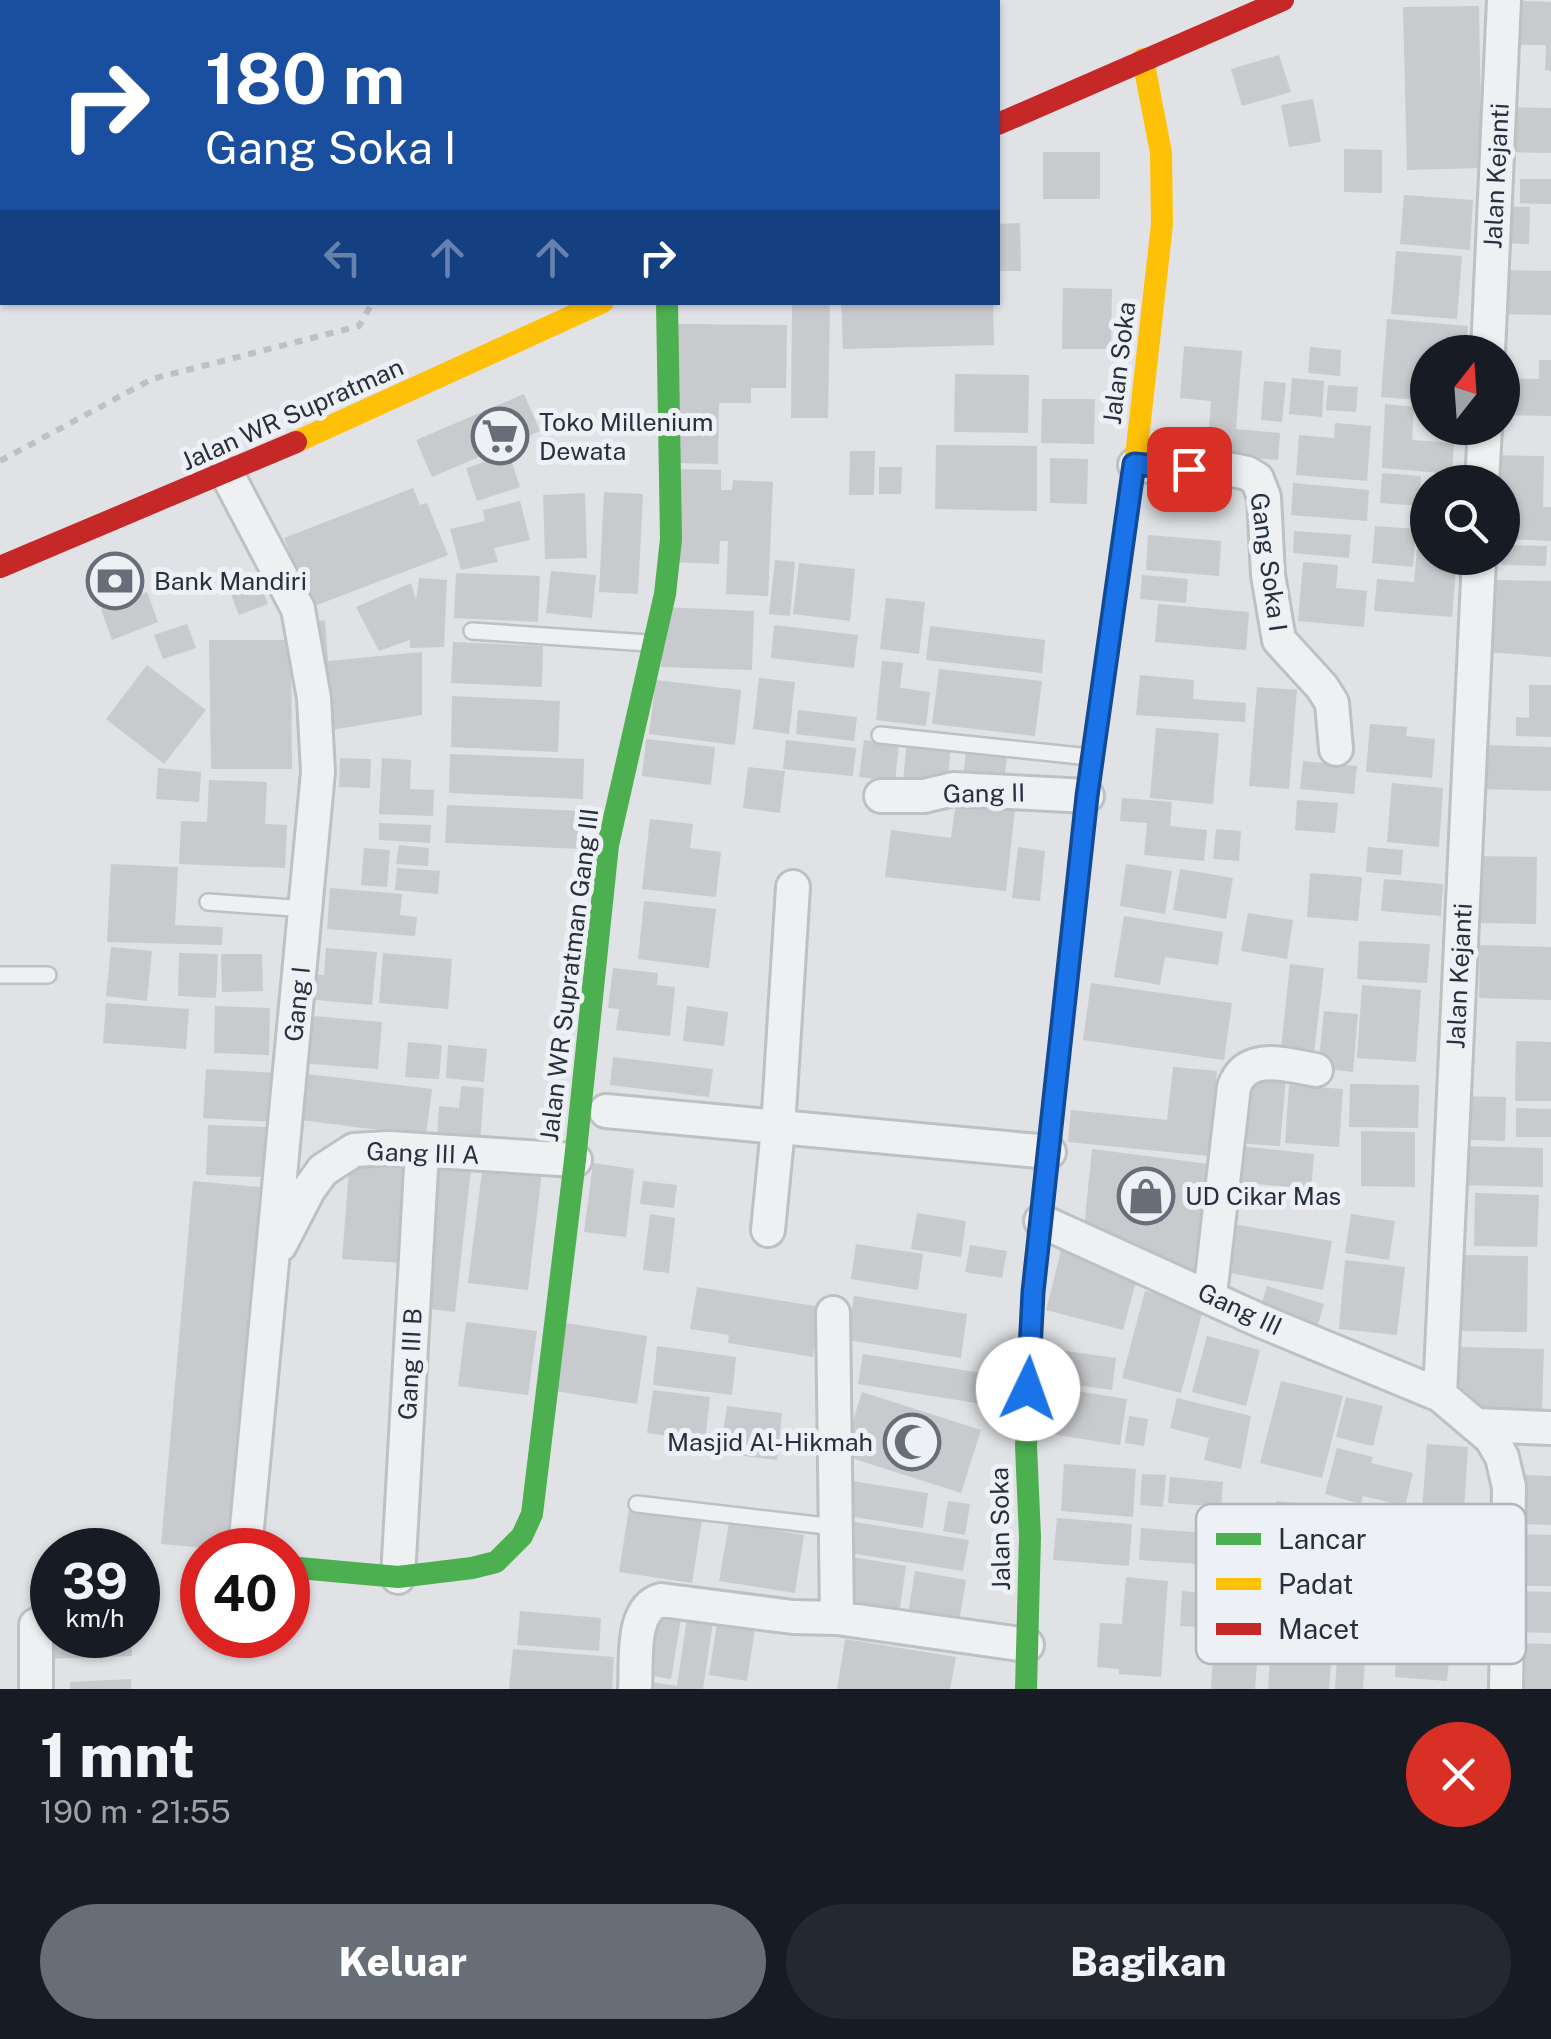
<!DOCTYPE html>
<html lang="id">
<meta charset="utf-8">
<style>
body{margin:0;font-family:"Public Sans",sans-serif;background:#242831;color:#f1f3f6;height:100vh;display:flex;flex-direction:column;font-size:38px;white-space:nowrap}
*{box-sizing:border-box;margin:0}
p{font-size:32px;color:#9ea1a6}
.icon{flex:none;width:55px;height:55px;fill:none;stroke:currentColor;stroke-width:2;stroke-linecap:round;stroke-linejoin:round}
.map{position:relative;height:1689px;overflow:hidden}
.side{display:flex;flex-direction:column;background:#171b24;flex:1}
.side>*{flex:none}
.guide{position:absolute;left:0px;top:0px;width:1000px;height:305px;box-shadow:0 2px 8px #0004;background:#1a4fa0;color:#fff;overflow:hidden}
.needle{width:65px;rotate:17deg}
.fabs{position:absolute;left:1410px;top:335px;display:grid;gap:20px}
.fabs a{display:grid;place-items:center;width:110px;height:110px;border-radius:50%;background:#171b24;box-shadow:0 2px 8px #0004;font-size:50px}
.speed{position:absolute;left:30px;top:1528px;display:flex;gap:20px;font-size:50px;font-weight:700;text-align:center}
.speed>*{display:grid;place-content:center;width:130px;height:130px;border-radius:50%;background:#171b24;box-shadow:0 2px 8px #0004;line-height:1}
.speed small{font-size:25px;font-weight:400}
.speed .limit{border:15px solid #d22;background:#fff;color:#111}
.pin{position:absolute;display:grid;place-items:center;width:85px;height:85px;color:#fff;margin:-42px;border-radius:20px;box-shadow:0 5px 15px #0006}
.me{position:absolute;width:110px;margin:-55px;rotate:3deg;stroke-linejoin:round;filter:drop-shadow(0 0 8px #0008)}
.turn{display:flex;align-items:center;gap:35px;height:210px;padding:0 40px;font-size:45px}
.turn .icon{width:130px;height:130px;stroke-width:2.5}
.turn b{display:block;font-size:70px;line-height:85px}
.lanes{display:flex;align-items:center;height:95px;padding:0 40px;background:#0003;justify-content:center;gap:50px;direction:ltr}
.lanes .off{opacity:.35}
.round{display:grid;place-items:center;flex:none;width:105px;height:105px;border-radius:52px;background:#242831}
.headline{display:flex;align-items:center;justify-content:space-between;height:170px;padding:0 40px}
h1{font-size:60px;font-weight:800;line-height:75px}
.action{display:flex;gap:20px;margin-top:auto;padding:20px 40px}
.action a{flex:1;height:115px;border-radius:60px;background:#686e78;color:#fff;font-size:40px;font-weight:800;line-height:115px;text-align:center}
.action a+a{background:#242831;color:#f1f3f6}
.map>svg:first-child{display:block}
.building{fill:#c8cacd}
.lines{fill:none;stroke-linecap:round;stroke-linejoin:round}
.lane-casing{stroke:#bec0c3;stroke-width:20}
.street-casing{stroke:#bec0c3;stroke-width:38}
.path{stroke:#bfc0c5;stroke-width:6;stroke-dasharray:8 8;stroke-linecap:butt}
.lane{stroke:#eff0f2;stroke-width:15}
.street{stroke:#eff0f2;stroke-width:32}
.fast{stroke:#4caf50;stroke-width:22}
.slow{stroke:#ffc107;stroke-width:22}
.jam{stroke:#c62828;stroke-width:22}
.route-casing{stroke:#114b97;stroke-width:25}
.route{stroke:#1a73e8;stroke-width:18}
.labels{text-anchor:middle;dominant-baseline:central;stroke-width:10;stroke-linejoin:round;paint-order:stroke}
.street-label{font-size:25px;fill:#282f3d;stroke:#edf0f5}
.poi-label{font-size:25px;fill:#282f3d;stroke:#edf0f5;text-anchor:start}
.key{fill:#edf0f5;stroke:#b2b6be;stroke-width:2.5}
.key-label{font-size:28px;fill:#282f3d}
</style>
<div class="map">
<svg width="1551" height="1689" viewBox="0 0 1551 1689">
<rect width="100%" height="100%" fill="#e0e2e5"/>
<path class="building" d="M1521,1L1551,2V71L1545,70L1546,45H1520Z
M1479,6L1482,168L1407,170L1403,7Z
M1279,55L1291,92L1242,106L1231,69Z
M1313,99L1321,142L1289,147L1281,105Z
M1502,107L1551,108V153L1501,152Z
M1344,149L1382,150V193L1344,192Z
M1043,152H1100V199H1043Z
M1520,179H1551V204L1520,203Z
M1404,195L1473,200L1470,250L1400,244Z
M1498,206L1530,207L1529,244L1497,243Z
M1020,223L1021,271H998V224Z
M1396,251L1462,256L1457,319L1391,314Z
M1499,270L1551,271V315L1498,314Z
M1063,288L1112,289L1111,349H1062Z
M841,302H993L994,345L843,349Z
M792,304H830L828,418H791Z
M1387,319L1468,326L1466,352H1428V401L1381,397Z
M675,324L787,325L786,388H751V403H719L718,464L674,463Z
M1184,346L1242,351L1236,429L1280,433L1278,460L1207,454L1211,401L1180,398Z
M1310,347L1341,350L1340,376L1308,373Z
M1539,360H1551V416L1502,415V378L1539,379Z
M955,374L1029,375L1028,433L954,432Z
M1292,378L1324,381L1322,417L1289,414Z
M1264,381L1286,383L1282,422L1261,420Z
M1328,385L1358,387L1356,412L1326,410Z
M524,394L540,431L432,477L416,440Z
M1042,399H1095L1094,444L1041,443Z
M1385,404L1414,407L1412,440L1454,443L1452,474L1382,468Z
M1335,423L1371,426L1367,481L1296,475L1299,435L1334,438Z
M936,445L1037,446V511L935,509Z
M850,451H875L874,495H849Z
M509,454L520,487L477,501L466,468Z
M1485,455L1544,456L1543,507H1551V541L1508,539V519H1502V482H1484Z
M1050,458L1088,459L1087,504L1050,503Z
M879,467H902L901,494H879Z
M677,469L721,470V490H732L733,480L773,482L768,596L726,594L728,541H720L719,564L673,562Z
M1382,473L1421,476L1419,506L1380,503Z
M1293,483L1369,490L1367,521L1291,515Z
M413,488L420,505L427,503L448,555L304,610L282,553L289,551L284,538Z
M604,492L643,494L638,594L599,592Z
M585,493L587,558L545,559L543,495Z
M520,501L530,540L494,548L498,562L461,570L450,529L485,521L483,510Z
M1375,526L1416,529L1413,567L1372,563Z
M1294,531L1351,535L1349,558L1293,553Z
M1148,535L1221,541L1219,576L1146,570Z
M1502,545L1547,546L1546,566L1501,565Z
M1417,549H1428V558H1457L1452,617L1374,611L1377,579L1414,582Z
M130,557L143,587L101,606L87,576Z
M775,560L795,562L790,616L769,614Z
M1303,562L1338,565L1336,588L1367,591L1364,627L1298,621Z
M799,563L855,569L850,621L793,614Z
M551,571L596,575L592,618L546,613Z
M456,573L540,576L538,622L454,618Z
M1142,575L1188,579L1186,603L1140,599Z
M257,576L268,604L239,615L228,587Z
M419,578L447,580L444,647L410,648V640L379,651L356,607L411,583L416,600Z
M1488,580L1551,581V657L1487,652Z
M147,592L158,622L112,640L101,609Z
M886,598L925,602L919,654L880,649Z
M1158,604L1249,612L1246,650L1155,642Z
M663,607L754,611L752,670L661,667Z
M325,620L328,661L422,652V715L319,732L308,623Z
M187,624L196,648L163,659L154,635Z
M774,625L858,635L854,668L771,658Z
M930,626L1045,640L1042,673L926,660Z
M209,640H291L292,769H211Z
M453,642L543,646L542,687L451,683Z
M882,661L903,663L900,688L930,692L926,726L876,720Z
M147,665L206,710L164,764L106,719Z
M939,669L1042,681L1035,736L932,724Z
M1140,675L1194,680L1193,699L1246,703L1245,722L1136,715Z
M759,678L795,682L789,734L753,729Z
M656,680L741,690L735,745L649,734Z
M1529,685H1551V737L1516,736V717L1529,718Z
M1257,687L1297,690L1289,789L1249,786Z
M452,696L560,701L558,752L451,747Z
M798,710L857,717L854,741L796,734Z
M1370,724L1407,727L1406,736L1435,739L1432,778L1366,772Z
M1156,728L1219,733L1213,804L1150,798Z
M646,739L715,747L711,785L642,776Z
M786,740L856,748L853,776L783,769Z
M864,740L899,744L895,781L859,777Z
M907,742L951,747L947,785L903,780Z
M1482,745L1551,747V791L1481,789Z
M966,752L1007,757L1004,780L963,775Z
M450,754L584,759L583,799L449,793Z
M340,758L371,759L370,788L339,787Z
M382,758L411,760L410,789L434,790L433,816L379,814Z
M1303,761L1357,766L1354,794L1300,789Z
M748,767L785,771L780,813L743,808Z
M158,768L201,772L199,802L156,799Z
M209,780L267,782L265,824L287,825L285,868L179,864L181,821L207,822Z
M1392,783L1443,788L1439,847L1387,842Z
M957,793L1016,800L1006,891L885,877L891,830L951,838Z
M1122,798L1172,802L1170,826L1207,830L1204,861L1144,855L1147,823L1120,821Z
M1297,800L1338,803L1335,833L1295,830Z
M447,805L583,811L581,849L445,843Z
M650,819L693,824L690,848L721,852L716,897L642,889Z
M379,823L431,825L430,843L379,840Z
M1216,829L1241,831L1239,861L1213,859Z
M399,845L429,848L428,866L396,864Z
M1018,847L1045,851L1040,901L1012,898Z
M1368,847L1403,850L1401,875L1366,872Z
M364,848L390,850L387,887L361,885Z
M1470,856L1537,857L1536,924L1469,923Z
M111,864L178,867L175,925L223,927L222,945L107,942Z
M1126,864L1172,871L1165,914L1120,906Z
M397,868L440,871L438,894L395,890Z
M1180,869L1233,878L1226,919L1173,910Z
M1310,873L1362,877L1358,921L1307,917Z
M1384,879L1443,884L1441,916L1381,911Z
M330,888L402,894L400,915L417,917L415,936L327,929Z
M644,901L716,909L709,968L638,959Z
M1248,913L1293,920L1287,959L1241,951Z
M1124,916L1223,932L1218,965L1165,957L1160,985L1114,977Z
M1359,941L1430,944L1427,983L1357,979Z
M1480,945L1551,947V1000L1479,998Z
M111,947L152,951L147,1001L106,996Z
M326,948L377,952L372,1005L305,999L306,974L324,975Z
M179,953L218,954L216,998L178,996Z
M383,953L452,959L448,1009L379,1003Z
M221,954H262L263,991L222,992Z
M1290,964L1324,968L1314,1053L1281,1049Z
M613,968L658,973L657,985L675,987L670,1036L616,1030L619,1009L608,1008Z
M1091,983L1232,1003L1224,1060L1083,1040Z
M1362,985L1421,990L1416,1062L1357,1058Z
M106,1003L189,1009L186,1049L103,1043Z
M215,1006L270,1008L269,1055L214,1053Z
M687,1006L728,1012L724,1046L683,1041Z
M1324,1011L1358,1014L1353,1072L1318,1068Z
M302,1015L382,1022L378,1069L298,1063Z
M1516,1041L1551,1042V1101H1515Z
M408,1042L442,1045L439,1079L405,1077Z
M448,1045L487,1049L484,1082L446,1078Z
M613,1057L713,1069L709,1097L610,1085Z
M1173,1067L1217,1071L1208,1156L1068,1142L1071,1110L1167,1120Z
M206,1069L279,1073L276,1122L203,1118Z
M299,1073L432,1089L426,1136L293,1119Z
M1241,1074L1286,1077L1280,1146L1236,1143Z
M1350,1084L1419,1085L1418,1128L1349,1127Z
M1289,1085L1343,1089L1339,1147L1285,1143Z
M461,1086L484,1088L480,1143L437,1140L439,1106L459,1108Z
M1454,1096L1506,1097L1505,1141L1453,1139Z
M1516,1108L1551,1109V1137H1516Z
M208,1125L266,1127L265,1177L206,1175Z
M1361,1131L1415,1132V1187L1361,1186Z
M1239,1146L1314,1154L1311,1189L1235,1182Z
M1455,1146L1543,1148V1187L1454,1185Z
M1092,1149L1209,1164L1194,1274L1084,1228Z
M350,1157L410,1162L402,1263L342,1259Z
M593,1163L634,1169L626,1237L584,1232Z
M429,1164L471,1169L455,1312L413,1307Z
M483,1164L542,1172L528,1290L468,1283Z
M193,1181L260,1187L228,1550L161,1544Z
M643,1181L677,1185L674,1208L640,1204Z
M1475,1193L1539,1195L1537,1247L1474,1246Z
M917,1213L966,1221L961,1257L911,1249Z
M650,1214L675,1218L669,1273L643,1270Z
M1351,1214L1395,1221L1389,1260L1345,1253Z
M1233,1224L1332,1241L1323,1290L1224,1272Z
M856,1244L923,1254L918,1290L851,1279Z
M970,1245L1007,1251L1002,1278L965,1272Z
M1062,1247L1140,1267L1123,1330L1046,1310Z
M1462,1255L1528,1256L1527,1332L1461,1331Z
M1345,1260L1405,1267L1397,1335L1339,1329Z
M1267,1286L1324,1304L1317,1328L1260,1310Z
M697,1287L821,1307L813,1357L728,1343L729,1335L690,1329Z
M1145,1291L1204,1306L1181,1393L1122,1378Z
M854,1296L967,1314L961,1358L847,1340Z
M466,1322L537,1331L528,1395L458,1386Z
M566,1323L647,1336L637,1404L555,1391Z
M1207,1336L1260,1350L1246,1406L1192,1392Z
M657,1346L736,1357L732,1395L653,1385Z
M1458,1347L1544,1349L1542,1410L1457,1408Z
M1059,1350L1116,1358L1112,1390L1054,1382Z
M863,1354L993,1375L988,1405L858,1384Z
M1281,1381L1343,1396L1322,1478L1260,1463Z
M1057,1388L1127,1399L1120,1445L1051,1434Z
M653,1390L710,1397L705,1441L647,1433Z
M862,1392L981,1430L961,1493L842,1455Z
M1346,1397L1383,1406L1373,1446L1336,1437Z
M1177,1398L1251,1416L1241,1469L1204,1460L1209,1438L1170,1428Z
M727,1406L782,1413L777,1460L720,1453Z
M1129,1416L1148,1419L1144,1446L1125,1443Z
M1427,1444L1468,1447L1462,1540L1420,1536Z
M1337,1448L1373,1457L1371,1463L1413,1473L1405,1506L1363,1496L1361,1504L1325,1494Z
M1064,1464L1136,1469L1133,1517L1061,1511Z
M1142,1474L1166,1475L1163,1507L1140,1505Z
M1524,1475L1551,1476V1525L1523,1524Z
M1170,1477L1223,1482L1221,1507L1168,1503Z
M846,1480L928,1493L923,1528L841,1515Z
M948,1501L970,1504L965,1535L943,1531Z
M1276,1501L1318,1505L1313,1573L1271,1570Z
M629,1508L702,1520L692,1583L619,1572Z
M1057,1518L1132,1524L1129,1566L1053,1560Z
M842,1520L969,1540L963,1571L837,1551Z
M729,1523L804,1535L795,1593L719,1581Z
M1141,1528L1231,1535L1228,1566L1139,1560Z
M1516,1534L1551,1535V1586H1515Z
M852,1557L906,1566L899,1615L844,1606Z
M915,1571L966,1580L958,1628L907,1620Z
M1126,1577L1168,1581L1161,1677L1119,1674V1669L1097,1667L1100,1623L1122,1624Z
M1219,1582L1263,1585L1255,1689H1211L1215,1628L1180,1626L1182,1591L1218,1594Z
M1516,1591L1551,1592V1633L1515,1632Z
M42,1610H52V1635H131L132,1656L43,1659Z
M520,1611L601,1618L599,1651L517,1645Z
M645,1614L681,1619L671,1679L636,1673Z
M687,1618L713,1622L703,1689H643L644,1681L677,1686Z
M717,1623L755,1629L747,1681L709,1675Z
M845,1639L956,1657L950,1689H837Z
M1271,1643L1332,1647L1329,1689H1268Z
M1514,1643L1551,1644V1689H1513Z
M513,1649L614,1657L612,1689H509Z
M1396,1655L1449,1659L1447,1681L1395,1677Z
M1337,1658L1365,1660L1363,1689H1335Z
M131,1679V1689H70V1682Z"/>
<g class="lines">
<g class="lane-casing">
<path id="lane" d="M472,631L648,643
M880,735L1090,757
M208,902L307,909
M0,975H48
M637,1504L835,1527
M1370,1597L1505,1601"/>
</g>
<g class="street-casing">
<path id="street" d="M1488,352L1504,0
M1135,465L1233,470L1247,473L1257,479L1264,497L1268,575L1279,640L1322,687L1332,703L1336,749
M227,474L298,609L314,698L318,772L246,1538L252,1550
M1482,482L1485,428
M881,796H924L953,789L1087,796
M606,1111L1049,1152
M1041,1221L1261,1321L1440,1395L1491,1438L1502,1457L1509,1487L1506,1689
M768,1230L778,1128L793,887
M280,1245L309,1189L323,1170L354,1150L389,1148L575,1160
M1210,1295L1234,1087C1247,1051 1286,1065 1316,1070
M833,1313L837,1618
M1440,1395L1479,558
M1476,1425L1551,1428
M398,1577L422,1151
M36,1689V1625
M635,1689C637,1661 630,1609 661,1600L793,1617L837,1618L1027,1645"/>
</g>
<path class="path" d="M418,0V2
M0,461L152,379L359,326L373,302"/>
<use href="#lane" class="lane"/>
<use href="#street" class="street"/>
<path class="fast" d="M288,1567L398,1577L472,1568L496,1562L522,1536L532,1514L575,1160L608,845L665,594L671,539L667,302
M1026,1689L1030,1537L1026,1446L1033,1291L1087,796L1105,671"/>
<path class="slow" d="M296,442L603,302
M1105,671L1135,465L1162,224L1161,153L1143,59"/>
<path class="jam" d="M998,124L1283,0
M0,567L296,442"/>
</g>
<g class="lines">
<g class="route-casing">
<path id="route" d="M1028,1389L1033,1292L1087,796L1134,464L1189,469"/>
</g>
<use href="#route" class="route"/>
</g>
<defs>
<g id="supermarket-ring" transform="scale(2.875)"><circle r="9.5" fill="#edf0f5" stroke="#686e78" stroke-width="1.5"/><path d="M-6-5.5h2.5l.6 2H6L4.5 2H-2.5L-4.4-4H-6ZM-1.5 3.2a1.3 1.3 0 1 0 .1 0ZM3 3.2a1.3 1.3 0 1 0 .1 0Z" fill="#686e78"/></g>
<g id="bank-ring" transform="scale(2.875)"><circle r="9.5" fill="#edf0f5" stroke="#686e78" stroke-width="1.5"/><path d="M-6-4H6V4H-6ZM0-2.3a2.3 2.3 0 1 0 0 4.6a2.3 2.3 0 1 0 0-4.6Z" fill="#686e78"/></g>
<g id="shop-ring" transform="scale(2.875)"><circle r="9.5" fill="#edf0f5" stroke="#686e78" stroke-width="1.5"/><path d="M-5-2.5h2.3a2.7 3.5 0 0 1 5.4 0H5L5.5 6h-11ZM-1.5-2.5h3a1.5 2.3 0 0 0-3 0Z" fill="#686e78"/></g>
<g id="mosque-ring" transform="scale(2.875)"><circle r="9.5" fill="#edf0f5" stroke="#686e78" stroke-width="1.5"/><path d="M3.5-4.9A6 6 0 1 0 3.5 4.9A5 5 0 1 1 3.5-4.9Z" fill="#686e78"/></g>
</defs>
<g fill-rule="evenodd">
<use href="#supermarket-ring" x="500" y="436"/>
<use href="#bank-ring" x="115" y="581"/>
<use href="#shop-ring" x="1146" y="1196"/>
<use href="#mosque-ring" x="912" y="1442"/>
</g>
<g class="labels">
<g class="street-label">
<text transform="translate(1496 176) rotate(-87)">Jalan Kejanti</text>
<text transform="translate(1119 363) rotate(-83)">Jalan Soka</text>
<text transform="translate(292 414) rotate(-24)">Jalan WR Supratman</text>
<text transform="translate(1269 562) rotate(82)">Gang Soka I</text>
<text transform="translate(984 793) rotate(-1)">Gang II</text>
<text transform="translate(569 975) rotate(-83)">Jalan WR Supratman Gang III</text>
<text transform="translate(1459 976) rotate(-87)">Jalan Kejanti</text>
<text transform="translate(297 1004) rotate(-84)">Gang I</text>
<text transform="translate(423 1153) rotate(2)">Gang III A</text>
<text transform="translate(1240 1309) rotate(25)">Gang III</text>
<text transform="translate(410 1364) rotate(-87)">Gang III B</text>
<text transform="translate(1000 1529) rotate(-91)">Jalan Soka</text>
</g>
<g class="poi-label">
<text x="539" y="422">Toko Millenium<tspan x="539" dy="29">Dewata</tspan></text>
<text x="154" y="581">Bank Mandiri</text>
<text x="1185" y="1196">UD Cikar Mas</text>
<text x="873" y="1442" text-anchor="end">Masjid Al-Hikmah</text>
</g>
</g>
<rect x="1196" y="1504" width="330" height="160" rx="15" class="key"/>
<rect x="1216" y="1533" width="45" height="12" fill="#4caf50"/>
<rect x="1216" y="1578" width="45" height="12" fill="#ffc107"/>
<rect x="1216" y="1623" width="45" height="12" fill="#c62828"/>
<g class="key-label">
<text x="1278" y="1549">Lancar</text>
<text x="1278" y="1594">Padat</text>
<text x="1278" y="1639">Macet</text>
</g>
</svg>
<div class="fabs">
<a><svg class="needle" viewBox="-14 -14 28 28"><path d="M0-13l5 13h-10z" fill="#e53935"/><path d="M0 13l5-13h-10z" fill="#9ea1a6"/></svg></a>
<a><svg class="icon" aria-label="search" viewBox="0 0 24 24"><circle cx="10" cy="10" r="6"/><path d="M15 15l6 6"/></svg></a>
</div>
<div class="speed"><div>39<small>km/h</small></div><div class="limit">40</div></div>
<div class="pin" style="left:1189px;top:469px;background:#d93025"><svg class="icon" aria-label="arrive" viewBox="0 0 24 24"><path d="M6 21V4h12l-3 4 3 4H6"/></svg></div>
<svg class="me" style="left:1028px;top:1389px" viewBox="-20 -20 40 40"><circle r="19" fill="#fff"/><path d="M0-13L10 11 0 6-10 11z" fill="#1a73e8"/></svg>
<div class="guide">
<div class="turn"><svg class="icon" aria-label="right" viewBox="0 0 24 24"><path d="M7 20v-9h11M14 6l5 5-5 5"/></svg><div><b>180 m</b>Gang Soka I</div></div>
<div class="lanes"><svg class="icon off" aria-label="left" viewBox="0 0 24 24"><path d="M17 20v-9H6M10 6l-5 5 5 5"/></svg><svg class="icon off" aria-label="ahead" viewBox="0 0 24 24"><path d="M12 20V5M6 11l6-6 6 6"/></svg><svg class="icon off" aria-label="ahead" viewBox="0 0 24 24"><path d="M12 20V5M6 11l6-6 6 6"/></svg><svg class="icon" aria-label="right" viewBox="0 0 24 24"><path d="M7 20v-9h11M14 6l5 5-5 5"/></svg></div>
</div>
</div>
<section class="side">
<div class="headline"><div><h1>1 mnt</h1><p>190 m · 21:55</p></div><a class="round" style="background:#d93025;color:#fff"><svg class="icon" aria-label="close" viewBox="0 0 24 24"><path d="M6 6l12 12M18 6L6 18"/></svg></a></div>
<div class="action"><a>Keluar</a><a>Bagikan</a></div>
</section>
